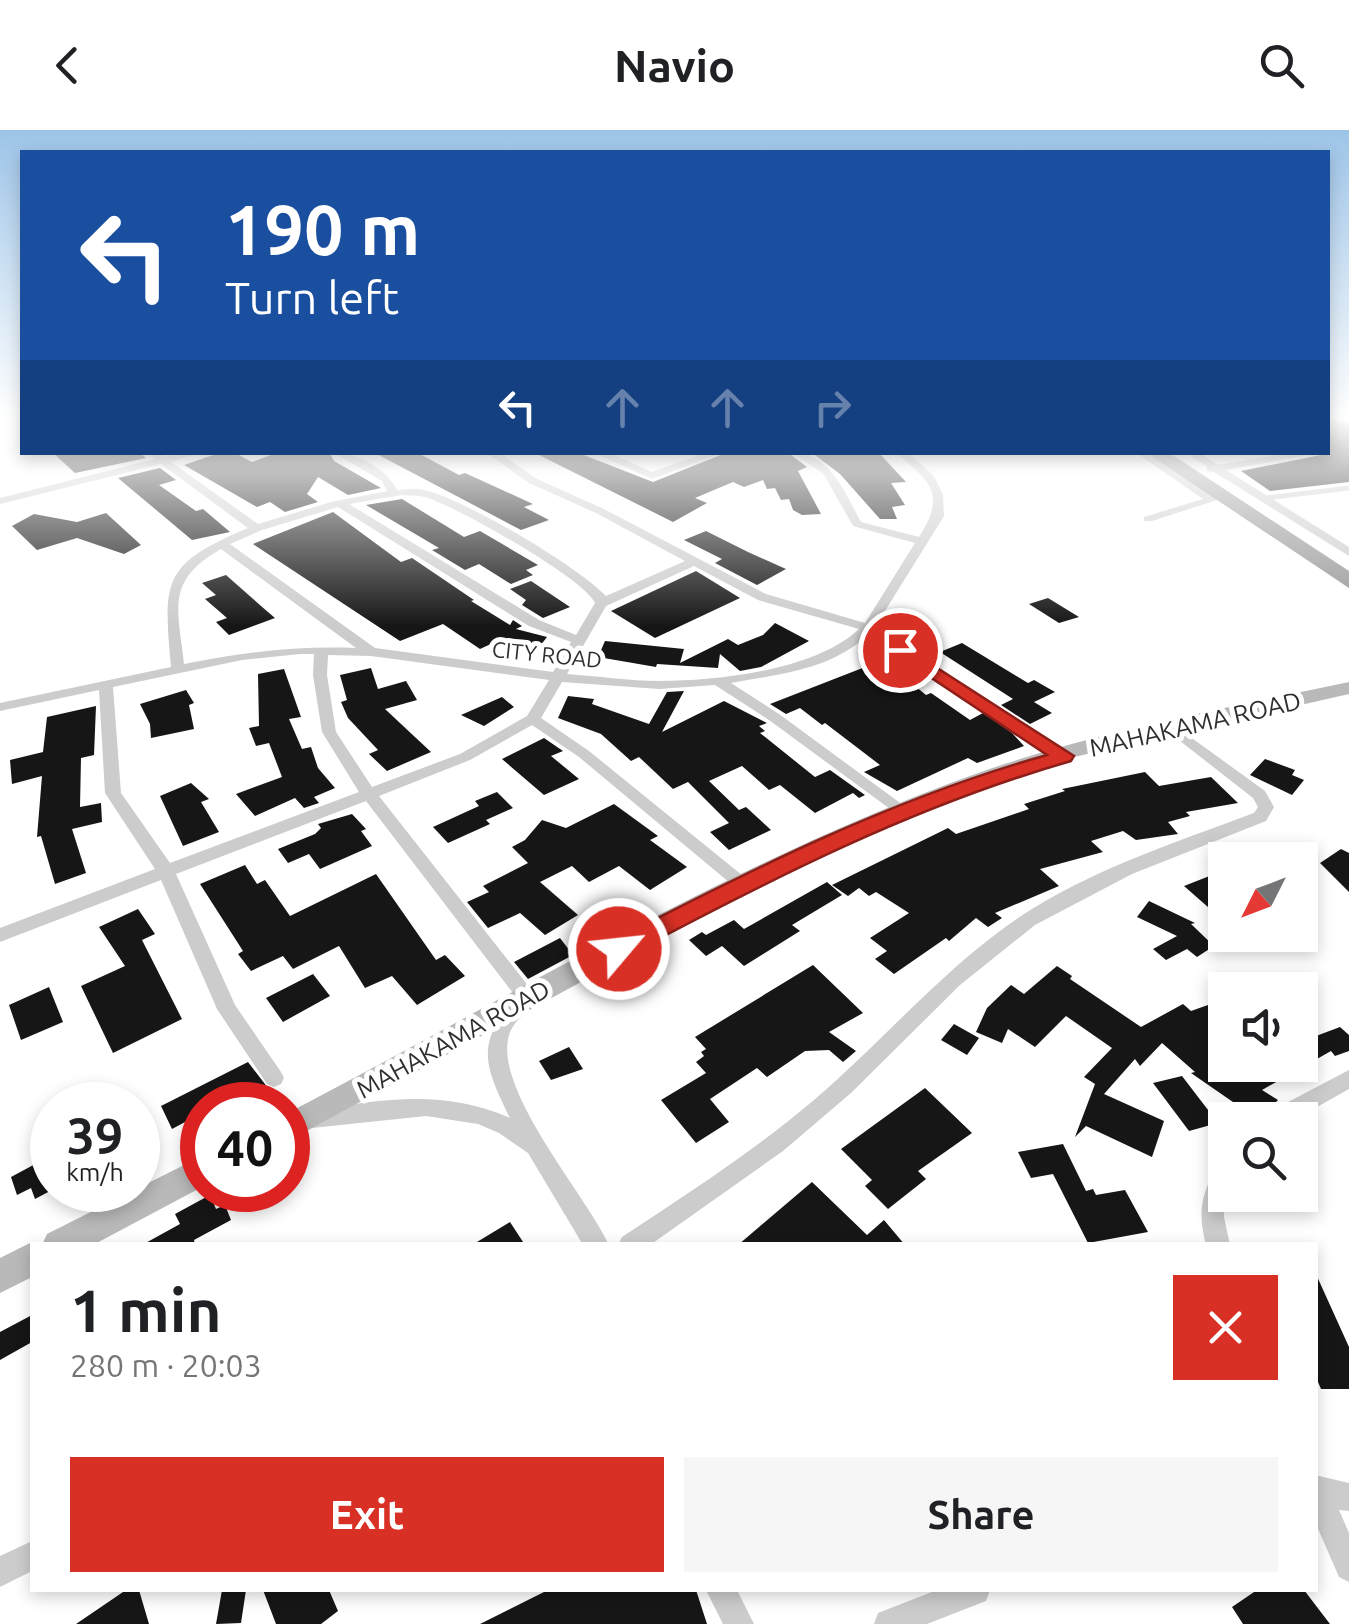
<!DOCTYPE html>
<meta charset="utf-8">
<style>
body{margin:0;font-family:Ubuntu,sans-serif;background:#f6f6f6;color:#202124;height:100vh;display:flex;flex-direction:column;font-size:38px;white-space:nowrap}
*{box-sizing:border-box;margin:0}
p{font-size:32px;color:#757577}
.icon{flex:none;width:55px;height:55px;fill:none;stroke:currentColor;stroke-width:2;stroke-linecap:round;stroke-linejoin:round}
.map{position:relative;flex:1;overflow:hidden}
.drawer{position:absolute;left:30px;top:1112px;width:1288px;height:350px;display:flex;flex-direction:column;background:#fff;border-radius:0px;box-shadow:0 5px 15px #0003}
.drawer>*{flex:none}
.banner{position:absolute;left:20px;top:20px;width:1310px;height:305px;border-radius:0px;box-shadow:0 5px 15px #0003;background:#1a4fa0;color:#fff;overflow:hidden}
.needle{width:65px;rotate:228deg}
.fabs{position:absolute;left:1208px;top:712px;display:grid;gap:20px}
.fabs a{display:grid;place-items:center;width:110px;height:110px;border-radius:0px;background:#fff;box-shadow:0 5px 15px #0003;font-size:50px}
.speed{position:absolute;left:30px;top:952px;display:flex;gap:20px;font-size:50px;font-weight:700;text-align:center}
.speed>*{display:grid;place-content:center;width:130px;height:130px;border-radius:50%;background:#fff;box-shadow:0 5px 15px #0003;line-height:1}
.speed small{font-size:25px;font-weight:400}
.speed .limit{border:15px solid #d22;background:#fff;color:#111}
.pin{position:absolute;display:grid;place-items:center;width:85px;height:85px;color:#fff;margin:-42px;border:5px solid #fff;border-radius:50%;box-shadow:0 2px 10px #0007}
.me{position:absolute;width:110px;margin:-55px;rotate:62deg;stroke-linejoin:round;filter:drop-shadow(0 0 8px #0008)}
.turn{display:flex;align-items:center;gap:35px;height:210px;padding:0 40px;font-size:45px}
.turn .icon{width:130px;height:130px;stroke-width:2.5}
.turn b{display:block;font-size:70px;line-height:85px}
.lanes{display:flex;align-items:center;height:95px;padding:0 40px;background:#0003;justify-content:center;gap:50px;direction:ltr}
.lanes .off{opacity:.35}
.round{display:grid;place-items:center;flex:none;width:105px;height:105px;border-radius:0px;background:#f6f6f6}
.headline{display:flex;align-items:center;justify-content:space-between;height:170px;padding:0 40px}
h1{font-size:60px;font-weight:700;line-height:75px}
.cta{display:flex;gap:20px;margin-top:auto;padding:20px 40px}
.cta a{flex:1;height:115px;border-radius:0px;background:#d93025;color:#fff;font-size:40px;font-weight:700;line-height:115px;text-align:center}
.cta a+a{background:#f6f6f6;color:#202124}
header{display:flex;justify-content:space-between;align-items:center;height:130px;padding:0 40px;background:#fff;font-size:45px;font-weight:700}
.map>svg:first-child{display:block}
.building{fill:#161616}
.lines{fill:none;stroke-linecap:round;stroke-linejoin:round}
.lane{stroke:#ccc;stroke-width:5}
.street{fill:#ccc;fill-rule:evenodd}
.secondary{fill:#b9b9b9;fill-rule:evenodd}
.highway{fill:#969696;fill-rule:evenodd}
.route{fill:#d93025;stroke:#8d1f18;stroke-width:2.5}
.labels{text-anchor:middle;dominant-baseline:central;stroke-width:10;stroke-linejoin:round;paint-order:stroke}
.far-street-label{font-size:22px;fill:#2f2f2f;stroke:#fff}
.street-label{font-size:25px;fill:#2f2f2f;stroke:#fff}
</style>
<header><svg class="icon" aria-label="back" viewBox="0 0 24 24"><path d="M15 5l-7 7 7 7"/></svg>Navio<svg class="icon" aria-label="search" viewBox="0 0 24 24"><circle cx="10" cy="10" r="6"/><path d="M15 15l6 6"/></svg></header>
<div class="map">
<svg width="1349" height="1494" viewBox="0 0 1349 1494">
<rect width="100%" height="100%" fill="#fff"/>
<path class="building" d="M1328,287L1349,294V352L1270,361L1241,341L1326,324Z
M52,322H139L146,328L75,343Z
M222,322H233L252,332L279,322H329L334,331L381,358L348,365L318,347L307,364L318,372L285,382L270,372L257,377L184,335Z
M373,322H416L459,345L465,343L533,374L524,377L549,390L521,400Z
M533,322H576L653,352L728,322H787L807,337L798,341L821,384L802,385L793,380L789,369L781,370L775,358L767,359L763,350L744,357L733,352L695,368L707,373L673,392Z
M811,322H878L906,352L891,353L905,375L892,377L897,389H880L840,344Z
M160,338L176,350L159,355L196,381L203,379L230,402L192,410L118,348Z
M402,369L464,407L480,401L538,435L526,440L533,445L511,454L479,434L465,440L432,420L439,418L366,375Z
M333,382L401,432L412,428L474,470L471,471L510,495L513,490L522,496L516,499L547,507L537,520L493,513L480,519L443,494L400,511L253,414Z
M106,383L141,415L124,424L77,408L37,420L12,396L34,384L77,392Z
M706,401L748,422L786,439L757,455L715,433L722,429L684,410Z
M696,441L740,468L655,508L611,481Z
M226,445L261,476L275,488L229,505L216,492L227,488L205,469L216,465L202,453Z
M531,451L570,477L543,488L522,475L526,470L510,459Z
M1048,468L1079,487L1059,493L1029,474Z
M775,493L809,511L761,537L740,541L720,524L718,538L657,534L656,537L598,527L605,511L684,519L680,533L728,509L738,515L763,505Z
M962,513L1028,553L1034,550L1055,562L1034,572L1052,583L1030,594L1001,575L1013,569L940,522Z
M883,530L926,565L931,563L970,590L983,583L1012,603L1024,616L977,633L968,628L897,661L864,642L880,635L825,593L822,595L800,578L786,584L770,574Z
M371,538L378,559L406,551L417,570L385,579L431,622L387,641L369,624L378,620L348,588L341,572L347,570L340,545Z
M284,539L301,587L289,589L302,619L311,617L318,638L335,658L314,667L319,673L304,678L295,668L255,686L236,664L282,647L269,613L256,616L249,598L259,596L258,544Z
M186,560L194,573L189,575L194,599L151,608L150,594L140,574Z
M684,561L662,602L724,571L767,593L759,596L765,601L760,603L815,647L830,640L865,665L859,668L853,663L815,683L780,655L769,660L742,636L709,651L739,680L746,677L771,700L729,720L710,702L729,693L688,652L673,659L639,627L631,631L601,604L558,588L568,566L594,569L592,574L649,594L667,562Z
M502,567L514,577L484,596L461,585Z
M96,576L94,625L81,628L80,677L101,673L102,692L72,699L86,743L55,754L41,706L37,707L42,646L12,654L10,630L43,622L47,587Z
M544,608L563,621L551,626L579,649L544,665L502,629Z
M1265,629L1295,640L1292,645L1304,650L1292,665L1250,645Z
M1145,642L1159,656L1211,647L1238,673L1186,682L1190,686L1168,692L1178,704L1136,710L1123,701L1091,711L1103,722L1040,739L1059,756L995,783L1002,788L988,797L976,788L949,811L946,808L894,844L875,829L887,821L870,808L909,783L876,762L869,766L859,758L848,766L832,755L948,698L956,704L1029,679L1024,674L1065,661L1062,659Z
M191,653L209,669L201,672L219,702L183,716L160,666Z
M497,662L513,678L486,690L490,694L448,713L433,697L479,676L475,671Z
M614,674L658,706L650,710L687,737L650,760L619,736L589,752L572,736L540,752L578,785L545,805L520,783L488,798L467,772L489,762L483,756L528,733L512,717L525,710L542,690L566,698Z
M352,684L366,699L361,701L372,716L320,739L309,724L288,733L278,719L315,704L321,698L318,694Z
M1277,713L1297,730H1235L1234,726Z
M1341,719L1349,723V762L1320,733Z
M245,735L257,754L265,750L290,786L376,744L436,830L445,825L465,846L417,875L392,846L365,858L339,816L293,839L283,826L251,841L238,824L243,821L200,754Z
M1225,740V792L1184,756Z
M827,752L842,765L792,795L800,801L744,836L722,816L706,826L689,810L702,802L706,805L734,790L744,799Z
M1149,771L1195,793L1191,794L1214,816L1197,827L1187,819L1166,830L1153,819L1177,806L1137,787Z
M138,779L155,804L142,810L182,889L113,923L81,856L125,836L99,797Z
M560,808L573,825L528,849L514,832Z
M813,835L863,883L829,902L856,921L843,932L829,920L805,921L767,947L757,938L710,969L729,992L696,1013L661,970L706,943L696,932L704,926L701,922L706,919L695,907Z
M1057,836L1072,846L1070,849L1141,897L1183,874L1191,881L1225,869V935H1300V912L1340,897L1349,905V921L1335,926L1331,921L1262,960L1278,970L1259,990L1191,943L1195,942L1162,913L1140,936L1135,929L1104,964L1164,991L1152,1027L1086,996L1075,1007L1095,954L1084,947L1112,918L1066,886L1035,917L1008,899L1002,913L976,902L987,878L1011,855L1024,864Z
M313,844L330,866L283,892L266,868Z
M49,857L63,892L21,910L9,875Z
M954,894L979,908L967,925L941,910Z
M569,917L583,939L551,950L539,931Z
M248,932L281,975H266L254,956L219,975H202V983L172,999L161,976Z
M1182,946L1218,993L1189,1001L1153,953Z
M925,958L972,1003L918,1041L926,1049L888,1079L865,1056L872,1050L841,1019Z
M1063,1014L1086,1061L1093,1059L1096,1065L1125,1060L1148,1102L1088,1113L1053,1044L1031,1048L1018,1022Z
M52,1025V1060L35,1069L31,1058L17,1065L11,1047Z
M812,1052L867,1105L884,1090L905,1115H738Z
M210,1065L216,1079L225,1075L231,1090L194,1110L195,1115H142L180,1094L175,1084Z
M510,1092L525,1115H472Z
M1315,1142L1349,1217V1259H1321L1315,1245Z
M32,1185V1212L0,1230V1202Z
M126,1460H139L149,1494H76Z
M222,1460H246L241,1493L216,1494Z
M263,1460H329L338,1481L321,1494H276Z
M548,1460H696L707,1494H480Z
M1257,1460H1304L1330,1494H1243L1232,1477Z"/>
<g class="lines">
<path class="lane" d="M1265,368L1349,358"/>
<path class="street" d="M146,322H158L165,327L183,322H202L171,332L258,394L331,372L387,361L382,351L333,322C355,322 388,339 397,360C407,359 419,358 428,361C469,372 577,436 606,466L685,431L596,383L529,353L485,322H498L537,349L604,379L766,464L865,493L915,413L853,396L823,343L791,322C830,322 845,363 861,392L919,407C947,363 930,351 895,322H907L934,346L943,365L944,386L875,497L1072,626L1069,629H1059L869,504C831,540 780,544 731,553L779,584L907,678L909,682L901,687L769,590L715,555L659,559L562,552L541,588L589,621L748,750L751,754L748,758H736L579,627L532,595L470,630L379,666L537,867C530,880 513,891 509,905C493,960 587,1066 609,1115H583L528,1023L499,1003L478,994L426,986L312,998L304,996L301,989L304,982L312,980C382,970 442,958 510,988C484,935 475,914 516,867L366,671L176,744L235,875L281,942L284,948L281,954L274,957L267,954L217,879L161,750L0,812V798L155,739L105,663L99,560L0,581V573L171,537C163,449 163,434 248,398L161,334L0,374V368L155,329ZM402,365C410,366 418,365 425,367C454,375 585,449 595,473L576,505L539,490L349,374ZM338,377L529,496L571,512L553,542L375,518L230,414L262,400ZM221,419L356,518C295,516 244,522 184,534C178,478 165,451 221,419ZM694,436L758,470L859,499C816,540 718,551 660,551C629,551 597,546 567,544L606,476ZM300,524H314L313,545L322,602L359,662L170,733L121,663L113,557L242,530ZM328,525L371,526L549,550L527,586L460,624L372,657L336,602L327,545Z
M592,322H607L652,342L708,322H724L652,349Z
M1135,322H1148L1220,369L1152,391H1144V387L1203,369Z
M1185,322H1198L1218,335L1296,322H1323L1226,340L1349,417V426L1214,342L1207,341V337Z
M1171,593L1265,661L1274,677L1266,691L1132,744L1035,795L960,855L851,963L783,1021L650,1115H618L622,1107C687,1064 754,1021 814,970C883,911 942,840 1018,788C1090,740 1174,713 1254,683L1258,677L1253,668L1166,600L1164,597Z
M1349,940V959L1294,990H1264L1267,983Z
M1225,1035L1224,1087L1230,1115H1206C1198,1085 1200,1064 1217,1038Z
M1315,1345L1349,1353V1381L1339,1380L1349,1403V1452L1339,1447L1315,1392Z
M32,1411V1441L0,1457V1426Z
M706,1460H737L754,1494H723Z
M937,1460H990L986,1471L927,1494H874L878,1483Z"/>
<path class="secondary" d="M1349,552V564L1074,627L983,657L894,693L721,776L288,1011V983C511,866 729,734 967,647C1090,602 1221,579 1349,552Z
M202,1026V1057L93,1115H42L47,1104Z
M32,1112L38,1115H32V1147L0,1163V1128Z"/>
<path class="highway" d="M1145,322H1168L1349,441V458Z"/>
</g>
<linearGradient id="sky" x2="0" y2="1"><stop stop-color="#9dc4e8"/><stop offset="0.58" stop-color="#fff"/><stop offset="1" stop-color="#fff" stop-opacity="0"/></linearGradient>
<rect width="1349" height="496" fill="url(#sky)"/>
<path class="route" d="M900,514L1074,626L1071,631C914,676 771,749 628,825H611L607,819L611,812C752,739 894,668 1047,625L894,523L891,520Z"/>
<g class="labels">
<g class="far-street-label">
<text transform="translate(547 524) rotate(6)">CITY ROAD</text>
</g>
<g class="street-label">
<text transform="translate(1195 594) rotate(-13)">MAHAKAMA ROAD</text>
<text transform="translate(453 909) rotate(-29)">MAHAKAMA ROAD</text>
</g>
</g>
</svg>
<div class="fabs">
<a><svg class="needle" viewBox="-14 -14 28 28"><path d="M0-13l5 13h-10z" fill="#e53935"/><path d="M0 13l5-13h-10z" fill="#757577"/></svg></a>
<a><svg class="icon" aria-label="sound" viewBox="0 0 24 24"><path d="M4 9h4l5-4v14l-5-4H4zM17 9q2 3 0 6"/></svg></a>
<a><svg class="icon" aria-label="search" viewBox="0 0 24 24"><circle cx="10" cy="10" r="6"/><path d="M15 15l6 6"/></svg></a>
</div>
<div class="speed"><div>39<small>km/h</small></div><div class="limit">40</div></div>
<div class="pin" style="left:900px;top:520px;background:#d93025"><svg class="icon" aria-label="arrive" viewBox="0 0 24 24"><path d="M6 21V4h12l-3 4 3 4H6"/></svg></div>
<svg class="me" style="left:619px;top:819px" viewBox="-20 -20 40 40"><circle r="17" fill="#d93025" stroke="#fff" stroke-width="3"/><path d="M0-11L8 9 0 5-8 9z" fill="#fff"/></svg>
<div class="banner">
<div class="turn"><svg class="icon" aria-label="left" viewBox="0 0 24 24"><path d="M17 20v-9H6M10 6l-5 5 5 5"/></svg><div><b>190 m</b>Turn left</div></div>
<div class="lanes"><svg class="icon" aria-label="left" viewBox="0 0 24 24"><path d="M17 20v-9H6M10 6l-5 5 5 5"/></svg><svg class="icon off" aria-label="ahead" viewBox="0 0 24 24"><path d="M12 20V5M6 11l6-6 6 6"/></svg><svg class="icon off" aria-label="ahead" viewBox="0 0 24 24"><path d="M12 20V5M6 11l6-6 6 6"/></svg><svg class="icon off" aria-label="right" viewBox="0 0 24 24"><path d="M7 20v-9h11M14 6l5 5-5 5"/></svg></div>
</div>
<section class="drawer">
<div class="headline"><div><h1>1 min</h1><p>280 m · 20:03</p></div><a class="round" style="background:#d93025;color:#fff"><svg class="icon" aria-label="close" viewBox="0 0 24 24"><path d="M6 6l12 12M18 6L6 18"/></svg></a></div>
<div class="cta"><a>Exit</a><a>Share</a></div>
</section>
</div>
